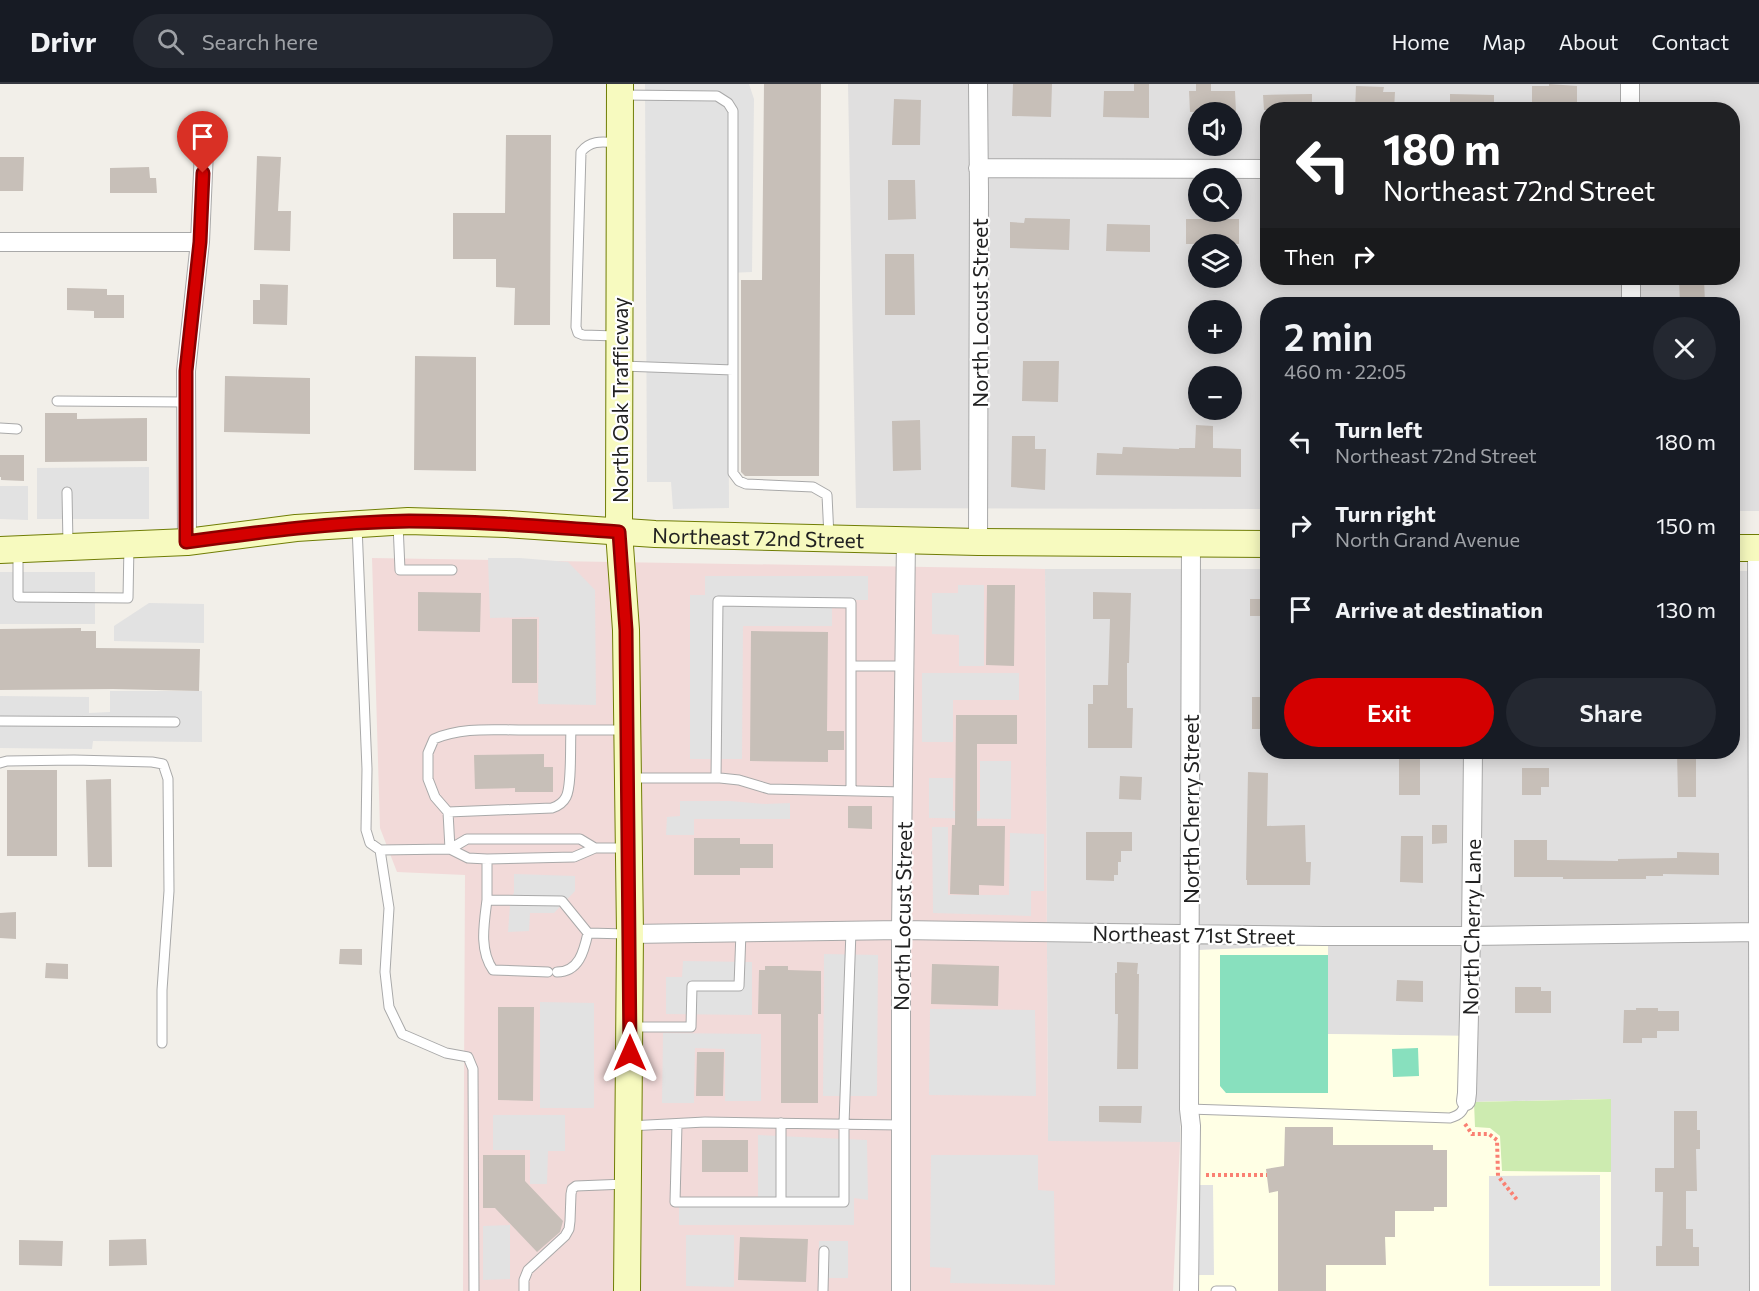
<!DOCTYPE html>
<meta charset="utf-8">
<style>
body{margin:0;font-family:Commissioner,sans-serif;background:#242831;color:#f1f3f6;height:100vh;display:flex;flex-direction:column;font-size:22px;white-space:nowrap}
*{box-sizing:border-box;margin:0}
p{font-size:20px;color:#9ea1a6}
.icon{flex:none;width:33px;height:33px;fill:none;stroke:currentColor;stroke-width:2;stroke-linecap:round;stroke-linejoin:round}
.map{position:relative;flex:1;overflow:hidden}
.details{position:absolute;left:1260px;top:213px;width:480px;height:462px;display:flex;flex-direction:column;background:#171b24;border-radius:24px;box-shadow:0 3px 15px #0003}
.details>*{flex:none}
.guide{position:absolute;left:1260px;top:18px;width:480px;height:183px;border-radius:24px;box-shadow:0 3px 15px #0003;background:#202124;color:#fff;overflow:hidden}
.tools{position:absolute;left:1188px;top:18px;display:grid;gap:12px}
.tools a{display:grid;place-items:center;width:54px;height:54px;border-radius:50%;background:#171b24;box-shadow:0 3px 15px #0003;font-size:30px}
.pin{position:absolute;display:grid;place-items:center;width:51px;height:51px;color:#fff;margin:-62px -26px;border-radius:50% 50% 50% 0;rotate:-45deg;box-shadow:0 0 6px #0007}
.pin .icon{rotate:45deg}
.me{position:absolute;width:66px;margin:-33px;rotate:0deg;stroke-linejoin:round;filter:drop-shadow(0 0 4px #0008)}
.turn{display:flex;align-items:center;gap:21px;height:126px;padding:0 24px;font-size:27px}
.turn .icon{width:78px;height:78px;stroke-width:2.5}
.turn b{display:block;font-size:42px;line-height:51px}
.then{display:flex;align-items:center;height:57px;padding:0 24px;background:#0003;gap:12px;font-size:22px}
.round{display:grid;place-items:center;flex:none;width:63px;height:63px;border-radius:32px;background:#242831}
.headline{display:flex;align-items:center;justify-content:space-between;height:102px;padding:0 24px}
h1{font-size:36px;font-weight:600;line-height:45px}
.button{display:flex;gap:12px;margin-top:auto;padding:12px 24px}
.button a{flex:1;height:69px;border-radius:36px;background:#d40000;color:#fff;font-size:24px;font-weight:600;line-height:69px;text-align:center}
.button a+a{background:#242831;color:#f1f3f6}
ul{padding:0;list-style:none}
li{display:flex;align-items:center;gap:18px;height:84px;padding:0 24px}
li div{flex:1}
li b{display:block;font-size:22px}
li em{font-style:normal}
header{display:flex;align-items:center;gap:36px;box-sizing:border-box;height:84px;padding:0 30px;background:#171b24;border-bottom:2px solid #363941}
header strong{font-size:28px}
nav{display:flex;gap:33px;margin-inline-start:auto;font-size:21px}
.search{width:420px;height:54px;background:#242831;display:flex;align-items:center;gap:15px;box-sizing:border-box;padding:0 21px;border-radius:33px;color:#9ea1a6;font-size:22px}
.map>svg:first-child{display:block}
.residential{fill:#e0dfdf;fill-rule:evenodd}
.commercial{fill:#f2dad9}
.education{fill:#ffffe5}
.grass{fill:#cdebb0}
.pitch{fill:#88e0be}
.parking{fill:#e2e2e2}
.building{fill:#c7bfb8}
.lines{fill:none;stroke-linecap:round;stroke-linejoin:round}
.service-casing{stroke:#a9a9a9;stroke-width:11}
.minor-casing{stroke:#a9a9a9;stroke-width:20}
.secondary-casing{stroke:#707d05;stroke-width:28}
.path{stroke:#fa8072;stroke-width:4;stroke-dasharray:3 3;stroke-linecap:butt}
.service{stroke:#fff;stroke-width:9}
.minor{stroke:#fff;stroke-width:18}
.secondary{stroke:#f7fabf;stroke-width:26}
.route-casing{stroke:#8a0000;stroke-width:15}
.route{stroke:#d40000;stroke-width:10}
.labels{text-anchor:middle;dominant-baseline:central;stroke-width:4.5;stroke-linejoin:round;paint-order:stroke}
.street-label{font-size:21px;fill:#222;stroke:#fff}
</style>
<header>
<strong>Drivr</strong>
<div class="search"><svg class="icon" aria-label="search" viewBox="0 0 24 24"><circle cx="10" cy="10" r="6"/><path d="M15 15l6 6"/></svg>Search here</div>
<nav><a>Home</a><a>Map</a><a>About</a><a>Contact</a></nav>
</header>
<div class="map">
<svg width="1759" height="1207" viewBox="0 0 1759 1207">
<rect width="100%" height="100%" fill="#f2efe9"/>
<path class="residential" d="M848,0H1759V427H1733L1732,220H1268L1267,425L856,424ZM1268,26H1732V194H1268ZM1198,28H1232V62H1198ZM1198,94H1232V128H1198ZM1198,160H1232V194H1198ZM1198,226H1232V260H1198ZM1198,292H1232V326H1198Z
M1045,485H1267L1268,668H1732L1733,487H1759V1207H1611V1015L1474,1018V952L1328,950V861L1199,866L1183,871L1180,1058H1048Z"/>
<path class="commercial" d="M372,474L1045,485L1048,1057L1180,1058L1173,1207H463L465,791L397,788L380,744Z"/>
<path class="education" d="M1328,861V950L1475,952L1474,1018L1611,1015V1207H1197L1199,866Z"/>
<path class="grass" d="M1611,1015V1088L1502,1087L1500,1052L1490,1044L1475,1043L1474,1018Z"/>
<path class="pitch" d="M1220,871H1328V1009H1226L1220,1002Z
M1418,964L1419,992L1393,993L1392,965Z"/>
<path class="parking" d="M645,0H749L754,15L752,188L728,189L729,424L673,425L671,398H647Z
M149,383V435H37V384Z
M0,402H28V436L0,435Z
M488,474H520L568,478L595,506L596,621L538,620L539,533L490,534Z
M0,488H95V540H0Z
M705,492H868V516H832V542H743L742,675H690V511H705Z
M958,501H984V582H959V551L932,550V509H958Z
M149,519L204,520V559L114,557V542Z
M922,589H1019V616H953V658H922Z
M110,607H202V658L93,657L92,665L0,664V612L89,613V629L110,628Z
M980,677H1011V735L929,734V694H953V727H980Z
M680,717H730L765,720L790,719V735H694V751H666L667,733L680,732Z
M932,743H948V811H1009L1010,749L1044,750V807H1031V832L933,829Z
M514,790L575,792V807L554,829H530L529,847L508,848L510,821L514,808Z
M824,870L878,871L877,1012H823Z
M683,877L752,878V931L666,930V893H682Z
M540,918L594,919V1024H540Z
M930,925L1035,926L1036,1012L929,1011Z
M663,949L761,950V1017H725V965L695,964L694,1019H662Z
M493,1031H565V1067H548L547,1100H530V1066H493Z
M758,1051L867,1056L868,1116L854,1114V1141H679V1115L758,1114Z
M931,1071H1038V1106L1054,1107L1055,1201L950,1199L951,1184L930,1183Z
M1600,1091V1202H1489V1092Z
M1198,1101H1213L1214,1191H1198Z
M510,1141V1195L483,1196V1142Z
M686,1151H734V1203L686,1202Z
M819,1157H848V1194H819Z"/>
<path class="building" d="M764,0H821L819,392H745L741,388V196H762Z
M1013,0H1052L1051,33L1012,32Z
M1134,0H1149V34L1103,33L1104,7H1134Z
M1196,0H1211V7H1235L1236,28H1190L1189,7H1196Z
M1549,0L1577,2V26H1532V2H1549Z
M1356,2L1384,3L1383,8H1395L1394,26H1355Z
M1312,10V26H1264L1263,11Z
M1450,10L1494,11V26H1450Z
M894,15L921,16L920,61H892Z
M506,51H551L550,241H514L515,204L496,203V175H453V129H505Z
M257,72L281,73L278,127H291L290,167L254,166Z
M0,73H24L23,107H0Z
M149,83L150,94H156L157,109H110V84Z
M888,96H915L916,135L888,136Z
M1025,134L1070,135L1069,166L1010,164V138L1024,139Z
M1186,135H1239V160H1186Z
M1107,140L1150,141V168L1106,167Z
M885,170H914L915,231H885Z
M1704,194L1705,220H1680L1679,195Z
M260,200L288,201L287,241L253,240V216H260Z
M67,204L107,205V211H124V234H94V227L67,226Z
M415,272L476,273V387L414,386Z
M1023,277H1059L1058,318L1022,317Z
M225,292L310,294V350L224,348Z
M45,329H77V335L147,334V377L45,378Z
M920,336L921,386L893,387L892,337Z
M1196,341L1213,342V364L1241,365V393L1096,391L1097,369L1122,370L1123,363L1179,365V364H1195Z
M1012,352H1035V365H1046L1045,406L1011,403Z
M0,371H24V397L1,396V393H0Z
M987,501H1015L1014,582L986,581Z
M418,508L481,509L480,548L418,547Z
M1093,508L1131,509L1129,579H1127V624H1133L1132,664H1088V620H1093V601H1108L1110,535H1093Z
M1250,515H1268V532H1250Z
M512,535H537V599H512Z
M81,544V547H96V564L200,565L199,607L113,605L0,606V545Z
M751,547L828,548L827,647H844V666H828V678L750,677Z
M1252,613H1268V645H1252Z
M956,631H1017V660H977V742H1005L1004,802L979,801V811L950,810L952,741H955Z
M1399,668H1420V711H1399Z
M1677,668H1696V713H1678Z
M544,670V683H553V708H515V704L475,705L474,671Z
M1522,684H1549V703H1541V711H1522Z
M7,686H57V772H7Z
M1248,688L1268,689L1267,742L1305,741L1306,778H1311L1310,801H1247V796H1246Z
M1120,692L1142,693L1141,716L1119,715Z
M111,695L112,783H88L86,696Z
M848,722H872V745L848,744Z
M1432,741H1447V759L1432,760Z
M1086,748H1132V767H1121V778H1118V791H1114V797L1086,796Z
M1401,752H1423V799L1400,798Z
M694,754H740V760H773V784H740V791H694Z
M1514,756H1547V776L1618,777V775L1677,774V768L1719,769V791L1663,790V792H1646V795H1563V793H1514Z
M16,828V855L0,854V829Z
M340,865H362V881L339,880Z
M1117,878L1138,879L1137,890H1139L1138,985H1117L1118,930H1115V889H1117Z
M46,879L68,880V895L45,894Z
M932,880L999,882L998,922L931,920Z
M765,882H788V886L821,887V930H818V1019H781V930H758L759,886H765Z
M1397,896L1423,897V918L1396,917Z
M1515,903H1541V907H1551V929H1515Z
M498,923H534L533,1017L498,1016Z
M1636,924H1658V927H1679V947H1657V954H1642V959H1623L1624,926H1636Z
M697,968H724L723,1012H696Z
M1099,1022H1142L1141,1039L1099,1038Z
M1674,1027H1697V1046H1700V1065H1696L1697,1107H1686V1145H1693V1163H1699V1182H1656V1162H1662L1663,1108H1655V1084H1674Z
M1285,1043H1333V1061H1433V1066H1447V1123H1434V1127H1395V1153H1385L1386,1181H1326V1207H1278V1107L1269,1109L1266,1085L1284,1082Z
M702,1056H748V1088H702Z
M483,1071H525V1097L563,1137L560,1148L537,1168L495,1124H483Z
M740,1153L808,1155L806,1198L738,1196Z
M146,1155L147,1181L109,1182V1156Z
M19,1156L63,1157L62,1182L19,1181Z"/>
<g class="lines">
<g class="service-casing">
<path id="service" d="M621,11L717,12L728,19L733,27V389L739,397L746,400L813,403L827,411L829,453
M617,252L583,251L578,249L576,243L581,68C591,55 604,58 619,59
M622,282L733,286
M57,317L186,318
M0,344L17,345
M67,408L68,460
M398,440L400,486H452
M357,442L367,685L366,746L370,759L380,766L450,765L467,755H580L595,764
M18,467V513L128,514L129,461
M851,582H904
M0,637L175,638
M571,646C570,661 572,702 566,713C563,719 558,722 552,724L448,728L435,713L428,695V669L434,655C461,643 492,646 521,646C556,646 590,646 625,646
M0,679L7,677L74,676L152,678L163,680L168,695L169,807L162,906V959
M630,694H720L739,696L769,705L904,708
M716,694L718,517L851,519V707
M448,728L450,765
M450,765L468,774L487,775L574,773L595,764H626
M380,766L389,824L385,888L389,923L402,950L446,969L468,973L473,985L474,1207
M487,775V816L562,817L588,849L627,850
M487,816C484,840 479,866 493,886L548,888
M557,888C579,888 584,867 588,849
M632,943H691L692,902H739L741,848
M1189,1025L1450,1034C1460,1031 1463,1028 1466,1017
M677,1040L675,1118H844V1040L851,847
M629,1042L705,1038L900,1041
M781,1118V1039
M524,1207V1196L528,1186L565,1152L569,1145L570,1137L571,1110L572,1105L576,1102L626,1100
M823,1207L824,1167
M1216,1207H1231"/>
</g>
<g class="minor-casing">
<path id="minor" d="M978,0L979,108L978,458
M1630,0V26
M978,84L1268,85
M0,158H200
M1631,194V220
M187,458L186,287L200,158L204,66
M1757,464L1759,1207
M630,850L901,846L1324,852H1471L1759,848
M1466,1017L1467,1009L1471,852L1473,668
M901,1207V846L906,456
M1189,1207L1191,1042L1189,1025L1191,459"/>
</g>
<g class="secondary-casing">
<g id="secondary">
<path d="M620,0L619,448L626,546L630,850L627,1207"/>
<path d="M1732,464H1759"/>
<path id="s1" d="M0,466L187,458L296,444L408,437L506,440L655,450L978,458L1268,460"/>
</g>
</g>
<path class="path" d="M1465,1040L1472,1050H1489L1497,1056L1498,1092L1518,1117
M1206,1091H1267"/>
<use href="#service" class="service"/>
<use href="#minor" class="minor"/>
<use href="#secondary" class="secondary"/>
</g>
<g class="lines">
<g class="route-casing">
<path id="route" d="M203,89L200,158L186,287V458C260,448 335,438 409,437C479,437 549,443 619,448L626,546L630,969"/>
</g>
<use href="#route" class="route"/>
</g>
<g class="labels">
<g class="street-label">
<text transform="translate(979 229) rotate(-90)">North Locust Street</text>
<text transform="translate(619 316) rotate(-90)">North Oak Trafficway</text>
<text stroke="none"><textPath href="#s1" startOffset="760">Northeast 72nd Street</textPath></text>
<text transform="translate(1190 725) rotate(-90)">North Cherry Street</text>
<text transform="translate(902 832) rotate(-89)">North Locust Street</text>
<text transform="translate(1471 843) rotate(-89)">North Cherry Lane</text>
<text transform="translate(1194 850) rotate(1)">Northeast 71st Street</text>
</g>
</g>
</svg>
<div class="tools">
<a><svg class="icon" aria-label="sound" viewBox="0 0 24 24"><path d="M4 9h4l5-4v14l-5-4H4zM17 9q2 3 0 6"/></svg></a>
<a><svg class="icon" aria-label="search" viewBox="0 0 24 24"><circle cx="10" cy="10" r="6"/><path d="M15 15l6 6"/></svg></a>
<a><svg class="icon" aria-label="layers" viewBox="0 0 24 24"><path d="M12 4l9 5-9 5-9-5zM3 14l9 5 9-5"/></svg></a>
<a>+</a>
<a>−</a>
</div>
<div class="pin" style="left:203px;top:89px;background:#d93025"><svg class="icon" aria-label="arrive" viewBox="0 0 24 24"><path d="M6 21V4h12l-3 4 3 4H6"/></svg></div>
<svg class="me" style="left:630px;top:969px" viewBox="-20 -20 40 40"><path d="M0-17L14 15 0 8-14 15z" fill="#d40000" stroke="#fff" stroke-width="4"/></svg>
<div class="guide">
<div class="turn"><svg class="icon" aria-label="left" viewBox="0 0 24 24"><path d="M17 20v-9H6M10 6l-5 5 5 5"/></svg><div><b>180 m</b>Northeast 72nd Street</div></div>
<div class="then">Then<svg class="icon" aria-label="right" viewBox="0 0 24 24"><path d="M7 20v-9h11M14 6l5 5-5 5"/></svg></div>
</div>
<section class="details">
<div class="headline"><div><h1>2 min</h1><p>460 m · 22:05</p></div><a class="round"><svg class="icon" aria-label="close" viewBox="0 0 24 24"><path d="M6 6l12 12M18 6L6 18"/></svg></a></div>
<ul>
<li><svg class="icon" aria-label="left" viewBox="0 0 24 24"><path d="M17 20v-9H6M10 6l-5 5 5 5"/></svg><div><b>Turn left</b><p>Northeast 72nd Street</p></div><em>180 m</em></li>
<li><svg class="icon" aria-label="right" viewBox="0 0 24 24"><path d="M7 20v-9h11M14 6l5 5-5 5"/></svg><div><b>Turn right</b><p>North Grand Avenue</p></div><em>150 m</em></li>
<li><svg class="icon" aria-label="arrive" viewBox="0 0 24 24"><path d="M6 21V4h12l-3 4 3 4H6"/></svg><div><b>Arrive at destination</b></div><em>130 m</em></li>
</ul>
<div class="button"><a>Exit</a><a>Share</a></div>
</section>
</div>
